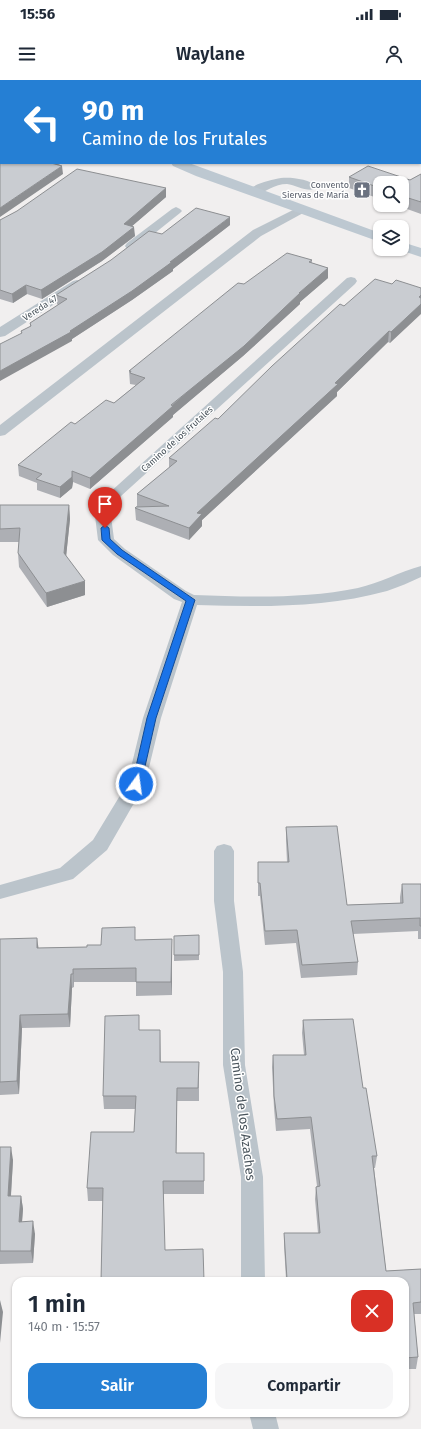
<!DOCTYPE html>
<html lang="es">
<meta charset="utf-8">
<style>
body{margin:0;font-family:"Fira Sans",sans-serif;background:#f6f6f7;color:#1f2937;height:100vh;display:flex;flex-direction:column;font-size:15px;white-space:nowrap}
*{box-sizing:border-box;margin:0}
p{font-size:13px;color:#747a83}
.icon{flex:none;width:22px;height:22px;fill:none;stroke:currentColor;stroke-width:2;stroke-linecap:round;stroke-linejoin:round}
.map{position:relative;flex:1;overflow:hidden}
.side{position:absolute;left:12px;top:1197px;width:397px;height:140px;display:flex;flex-direction:column;background:#fff;border-radius:12px;box-shadow:0 1px 3px #0004}
.side>*{flex:none}
.guide{position:absolute;left:0px;top:0px;width:421px;height:84px;box-shadow:0 1px 3px #0004;background:#257fd4;color:#fff;overflow:hidden}
.tools{position:absolute;left:373px;top:96px;display:grid;gap:8px}
.tools a{display:grid;place-items:center;width:36px;height:36px;border-radius:8px;background:#fff;box-shadow:0 1px 3px #0004;font-size:20px}
.pin{position:absolute;display:grid;place-items:center;width:34px;height:34px;color:#fff;margin:-41px -17px;border-radius:50% 50% 50% 0;rotate:-45deg;box-shadow:0 0 4px #0007}
.pin .icon{rotate:45deg}
.me{position:absolute;width:44px;margin:-22px;rotate:14deg;stroke-linejoin:round;filter:drop-shadow(0 0 3px #0008)}
.turn{display:flex;align-items:center;gap:14px;height:84px;padding:0 16px;font-size:18px}
.turn .icon{width:52px;height:52px;stroke-width:2.5}
.turn b{display:block;font-size:28px;line-height:34px}
.round{display:grid;place-items:center;flex:none;width:42px;height:42px;border-radius:12px;background:#f6f6f7}
.overview{display:flex;align-items:center;justify-content:space-between;height:68px;padding:0 16px}
h1{font-size:24px;font-weight:600;line-height:30px}
.primary-button{display:flex;gap:8px;margin-top:auto;padding:8px 16px}
.primary-button a{flex:1;height:46px;border-radius:12px;background:#257fd4;color:#fff;font-size:16px;font-weight:600;line-height:46px;text-align:center}
.primary-button a+a{background:#f6f6f7;color:#1f2937}
.status{display:flex;justify-content:space-between;align-items:center;height:28px;padding:0 20px;background:#fff;direction:ltr}
.status svg{height:11px;fill:currentColor}
header{display:flex;justify-content:space-between;align-items:center;height:52px;padding:0 16px;background:#fff;font-size:18px;font-weight:600}
.map>svg:first-child{display:block}
.lines{fill:none;stroke-linecap:round;stroke-linejoin:round}
.street{fill:#bbc4cb;fill-rule:evenodd}
.secondary{fill:#bdc8d1;fill-rule:evenodd}
.wall{fill:#adafb4}
.shaded-wall{fill:#8d8f92}
.building{fill:#c9ccd1;stroke:#8d8f92}
.route{fill:#1a73e8;stroke:#114b97}
.labels{text-anchor:middle;dominant-baseline:central;stroke-width:3;stroke-linejoin:round;paint-order:stroke}
.far-worship-label{font-size:9px;fill:#5b616d;stroke:#fff;text-anchor:end}
.far-street-label{font-size:9px;fill:#48535b;stroke:#fff}
.near-street-label{font-size:13px;fill:#48535b;stroke:#fff}
</style>
<div class="status"><b>15:56</b><svg viewBox="0 0 49 12"><path d="M0 12V9h3v3zM5 12V6h3v6zM10 12V3h3v9zM15 12V0h3v12zM26 1h20v11H26zM47 4h2v5h-2z"/></svg></div>
<header><svg class="icon" aria-label="menu" viewBox="0 0 24 24"><path d="M4 6h16M4 12h16M4 18h16"/></svg>Waylane<svg class="icon" aria-label="person" viewBox="0 0 24 24"><circle cx="12" cy="8" r="4"/><path d="M4 21q1-7 8-7t8 7"/></svg></header>
<div class="map">
<svg width="421" height="1349" viewBox="0 0 421 1349">
<rect width="100%" height="100%" fill="#f1efef"/>
<g class="lines">
<path class="street" d="M420,32H421V38H420Z
M281,98C291,97 310,99 317,107L315,109C306,112 296,105 287,104C274,104 265,113 253,115L249,114L247,112C254,103 271,100 281,98Z
M301,126L305,128L307,130L305,132L261,156L5,355L0,356V345L253,150Z
M176,127L180,129L182,131L180,133L135,169H127L125,166L127,163L172,129Z
M351,197L355,198L357,201L355,204L121,416L111,436L114,459L125,469L186,511L194,515C248,517 304,519 358,508C380,503 399,492 421,486V497C410,502 399,507 387,511C325,528 261,527 197,525L161,638L145,704L107,770L73,799L0,819V805L60,788L93,760L127,704L143,638L182,522L174,519L113,475L98,460L95,436L108,414L347,198Z
M77,200L81,201L83,204L81,207L5,256L0,257V247L73,201Z
M224,764L231,766L234,771V821L243,892L245,985L263,1097L265,1201H241V1097L223,985V892L214,821V771L217,766Z
M249,1333H275L279,1349H253Z"/>
<path class="secondary" d="M173,0H186L173,1Z
M171,83H189L380,153V162L196,96L173,86Z
M402,162L421,168V177L397,169H402Z"/>
</g>
<path class="wall" d="M235,0H274V1H234Z
M421,94V134L396,125H402V103H380V119L349,108V97L410,100Z
M166,108V117L132,146L135,156L102,181L42,219L27,214L13,223L0,219V140Z
M230,145L173,189V191L132,220L72,259V261L21,253V251L30,247V243L58,225L57,224L56,215L162,154Z
M312,180V183L328,188V198L300,222V224L243,276L173,335V337L90,409L73,402L72,408L60,418L37,410V403L19,396L18,385L75,344L114,323L136,305L130,304L129,291L244,204Z
M396,200L390,263L388,262L337,312V316L202,440V446L189,460L136,440L135,428L137,426V414L169,388V378L218,339L344,226L392,204Z
M0,425H69L70,439L66,476L85,515L47,527L19,487L18,473L19,462H0Z
M286,747L347,825L400,823V817L402,804H421V859H418V851L353,854L358,882L357,895L301,898L296,863L265,865L260,816H258V782H287L286,760Z
M199,855V880L174,881V856Z
M0,859L38,868L87,867L136,860L172,859V915L136,916V902H74V907L72,908L70,947L22,948L19,1014L0,1015Z
M303,940L363,1008L377,1076L375,1088H374L386,1191L421,1189V1234H414L418,1277L416,1289H405V1201L286,1199L284,1165V1153H318L315,1119L316,1107L317,1106L310,1049L276,1051L274,1028L272,987L273,975H304L302,953Z
M139,950H160L161,982H199V1021H177L176,1073H204V1114H164L101,1201L103,1121H88L87,1108L134,1052L135,1029H104L103,1016Z
M0,1067L13,1080L11,1116H21L23,1129L22,1142L35,1154L33,1183L0,1184Z"/>
<path class="shaded-wall" d="M43,83H63L44,90Z
M62,86L63,94L0,137V128Z
M166,108V117L124,153V144Z
M230,137V145L173,189V191L132,220L72,259V261L0,301V291L70,251L170,182Z
M134,147L135,156L102,181L42,219L41,210Z
M328,188V198L300,222V224L243,276L173,335V337L90,409V398L299,213Z
M26,205L27,214L13,223L12,214Z
M421,215V234L390,263L391,252Z
M389,251L388,262L337,312V316L202,440V446L189,460V448L197,433Z
M72,391L73,402L72,408L60,418V407Z
M69,425L70,439L65,487L64,473Z
M85,501V515L47,527L46,513Z
M37,858L39,871L37,868Z
M172,859V915L171,902Z
M73,889L74,902V907L73,894Z
M71,894L72,908L70,947L68,934Z
M20,935L22,948L19,1014L17,1001Z
M177,1008V1021L176,1086V1073Z
M11,1067L13,1080L10,1129L8,1116Z
M21,1116L23,1129L21,1154L19,1142Z
M33,1141L35,1154L33,1183L31,1171Z
M0,1220L3,1232L0,1263Z"/>
<path class="building" d="M235,0H263L262,1H234Z
M0,40H1V83H51L62,86L0,128Z
M368,86L410,100L421,94V122L402,116V103H380V108L349,97Z
M77,89L166,108L124,144L134,147L102,172L41,210L26,205L12,214L0,210V140L17,131Z
M196,128L230,137L170,182H172L132,211L70,251L71,252L0,291V264L22,253L21,251L31,246L30,243L67,219L56,215L111,180L149,151L162,154Z
M287,173L312,180L309,182L328,188L299,213H300L244,266L171,325L173,326L90,398L72,391V397L60,407L36,399L42,394L18,385L71,342L75,344L106,320L114,323L145,298L130,293L131,291H129L238,203L244,204Z
M375,199L392,204L396,200L421,208V215L419,217L421,218V224L391,252L389,251L335,303L338,304L197,433L202,434L189,448L135,428L136,427L169,426L137,414L177,381L169,378L215,338L218,339L272,286L340,224L344,226Z
M0,425H69L64,473L85,501L46,513L18,473L20,448L0,449Z
M337,746L347,825L403,823L402,804H421V846H420V838L351,841L358,882L302,885L297,850L265,851L260,803H258V782H289L286,747Z
M135,847V860L172,859L171,902H136V888L73,889V894H71L68,934L20,935L17,1001L0,1002V859L37,858V868L87,867V865H101L102,848Z
M199,855V875H174V856Z
M139,935V950H160V982H199L198,1008H177L176,1073H204V1101H163L165,1170L203,1169L204,1201H101L103,1108H87L91,1052H134L136,1016H103L105,936Z
M353,939L363,1008H366L377,1076H372L386,1191L421,1189V1222L413,1223L418,1277L405,1278V1201H283V1199H287L284,1153H320L316,1107L320,1106L311,1037L277,1039L274,1016L273,975H306L303,940Z
M0,1067H11L8,1116H21L19,1142L33,1141L31,1171H0Z"/>
<path class="route" d="M105,445L109,448L110,459L122,470L195,520L156,638L141,704L136,707L132,704L147,638L186,521L117,474L102,460L101,448Z"/>
<defs>
<g id="church-square" transform="scale(0.9)"><rect x="-9" y="-9" width="18" height="18" rx="4" fill="#6b7280" stroke="#fff"/><path d="M-1.2-6h2.4v3.5h3.3v2.4h-3.3V6h-2.4V-.1h-3.3v-2.4h3.3Z" fill="#fff"/></g>
</defs>
<g fill-rule="evenodd">
<use href="#church-square" x="362" y="110"/>
</g>
<g class="labels">
<g class="far-worship-label">
<text x="349" y="105">Convento<tspan x="349" dy="10">Siervas de María</tspan></text>
</g>
<g class="far-street-label">
<text transform="translate(40 228) rotate(-33)">Vereda 47</text>
<text transform="translate(177 359) rotate(-42)">Camino de los Frutales</text>
</g>
<g class="near-street-label">
<text transform="translate(243 1034) rotate(83)">Camino de los Azaches</text>
</g>
</g>
</svg>
<div class="tools">
<a><svg class="icon" aria-label="search" viewBox="0 0 24 24"><circle cx="10" cy="10" r="6"/><path d="M15 15l6 6"/></svg></a>
<a><svg class="icon" aria-label="layers" viewBox="0 0 24 24"><path d="M12 4l9 5-9 5-9-5zM3 14l9 5 9-5"/></svg></a>
</div>
<div class="pin" style="left:105px;top:448px;background:#d93025"><svg class="icon" aria-label="arrive" viewBox="0 0 24 24"><path d="M6 21V4h12l-3 4 3 4H6"/></svg></div>
<svg class="me" style="left:136px;top:704px" viewBox="-20 -20 40 40"><circle r="17" fill="#1a73e8" stroke="#fff" stroke-width="3"/><path d="M0-11L8 9 0 5-8 9z" fill="#fff"/></svg>
<div class="guide">
<div class="turn"><svg class="icon" aria-label="left" viewBox="0 0 24 24"><path d="M17 20v-9H6M10 6l-5 5 5 5"/></svg><div><b>90 m</b>Camino de los Frutales</div></div>
</div>
<section class="side">
<div class="overview"><div><h1>1 min</h1><p>140 m · 15:57</p></div><a class="round" style="background:#d93025;color:#fff"><svg class="icon" aria-label="close" viewBox="0 0 24 24"><path d="M6 6l12 12M18 6L6 18"/></svg></a></div>
<div class="primary-button"><a>Salir</a><a>Compartir</a></div>
</section>
</div>
